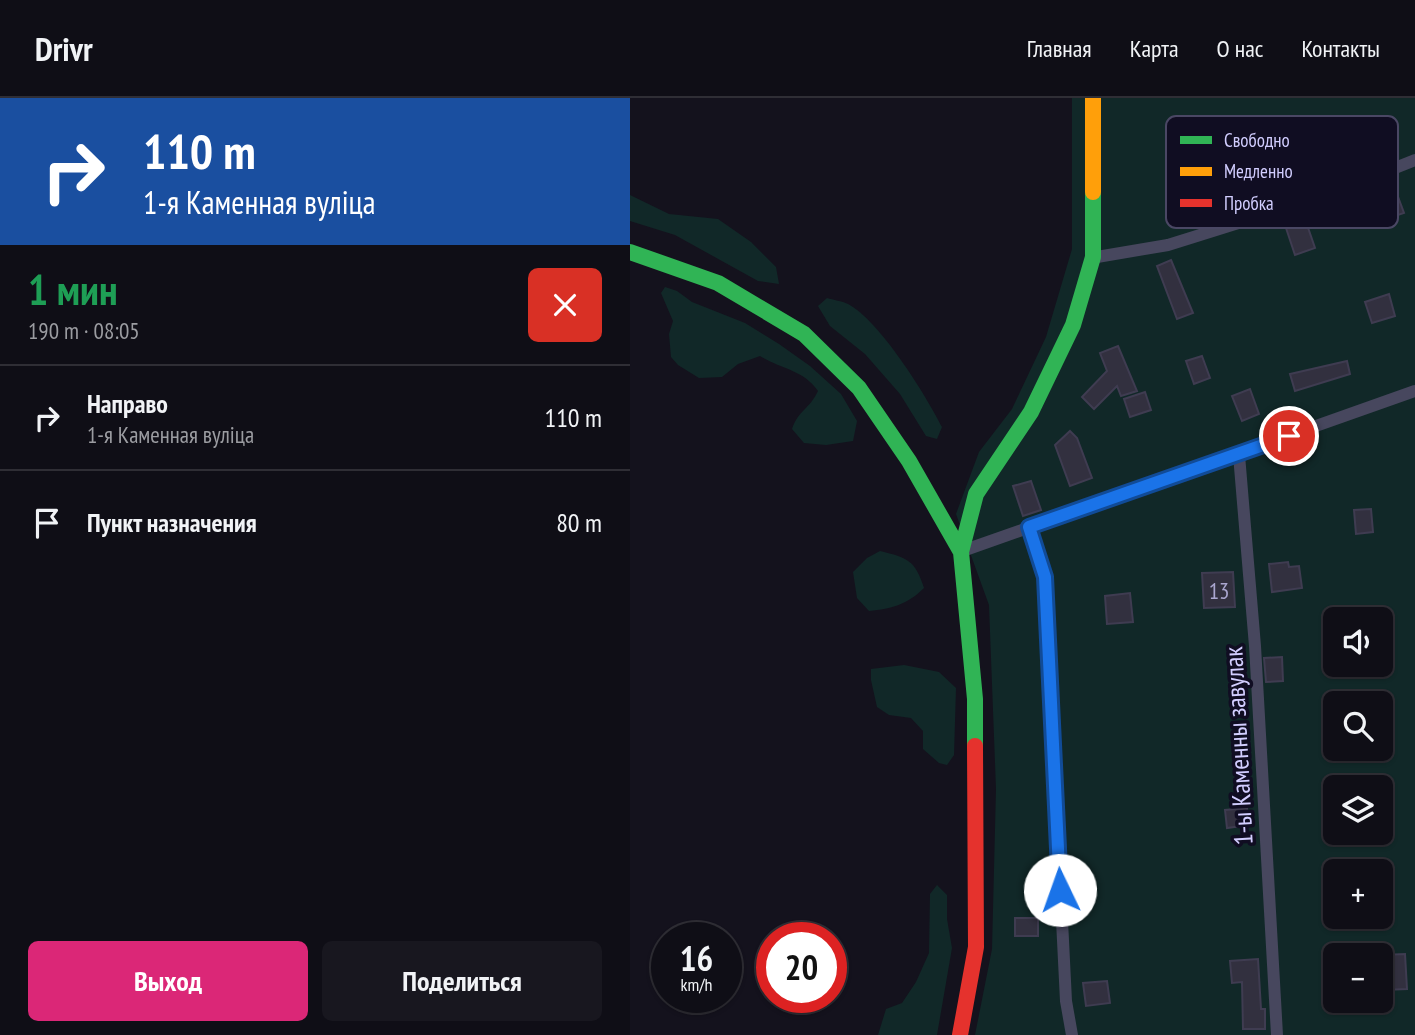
<!DOCTYPE html>
<html lang="ru">
<meta charset="utf-8">
<style>
body{margin:0;font-family:"PT Sans Narrow",sans-serif;background:#18171f;color:#f1f3f6;height:100vh;display:flex;flex-direction:column;font-size:26px;white-space:nowrap}
*{box-sizing:border-box;margin:0}
p{font-size:23px;color:#9b9ca1}
.icon{flex:none;width:38px;height:38px;fill:none;stroke:currentColor;stroke-width:2;stroke-linecap:round;stroke-linejoin:round}
.map{position:relative;flex:1;overflow:hidden}
.panel{display:flex;flex-direction:column;background:#0f0e16;width:630px}
.panel>*{flex:none}
.top-card{background:#1a4fa0;color:#fff;overflow:hidden}
.tools{position:absolute;left:693px;top:509px;display:grid;gap:14px}
.tools a{display:grid;place-items:center;width:70px;height:70px;border-radius:10px;background:#0f0e16;box-shadow:0 2px 5px #0004,0 0 0 2px #2f2e35;font-size:35px}
.speed{position:absolute;left:21px;top:824px;display:flex;gap:14px;font-size:35px;font-weight:700;text-align:center}
.speed>*{display:grid;place-content:center;width:91px;height:91px;border-radius:50%;background:#0f0e16;box-shadow:0 2px 5px #0004,0 0 0 2px #2f2e35;line-height:1}
.speed small{font-size:18px;font-weight:400}
.speed .limit{border:10px solid #d22;background:#fff;color:#111}
.pin{position:absolute;display:grid;place-items:center;width:60px;height:60px;color:#fff;margin:-30px;border:4px solid #fff;border-radius:50%;box-shadow:0 2px 7px #0007}
.me{position:absolute;width:77px;margin:-38px;rotate:357deg;stroke-linejoin:round;filter:drop-shadow(0 0 5px #0008)}
.turn{display:flex;align-items:center;gap:24px;height:147px;padding:0 28px;font-size:32px}
.turn .icon{width:91px;height:91px;stroke-width:2.5}
.turn b{display:block;font-size:49px;line-height:60px}
.round{display:grid;place-items:center;flex:none;width:74px;height:74px;border-radius:10px;background:#18171f}
.head{display:flex;align-items:center;justify-content:space-between;height:119px;padding:0 28px}
h1{font-size:42px;font-weight:800;line-height:52px;color:#1e9e55}
.button{display:flex;gap:14px;margin-top:auto;padding:14px 28px}
.button a{flex:1;height:80px;border-radius:10px;background:#db2777;color:#fff;font-size:28px;font-weight:800;line-height:80px;text-align:center}
.button a+a{background:#18171f;color:#f1f3f6}
ul{padding:0;list-style:none}
li{display:flex;align-items:center;gap:21px;height:105px;padding:0 28px;border-top:2px solid #2f2e35}
li div{flex:1}
li b{display:block;font-size:26px}
li em{font-style:normal}
header{display:flex;align-items:center;gap:42px;box-sizing:border-box;height:98px;padding:0 35px;background:#0f0e16;border-bottom:2px solid #2f2e35}
header strong{font-size:33px}
nav{display:flex;gap:38px;margin-inline-start:auto;font-size:24px}
main{display:flex;flex:1;min-height:0}
.map>svg:first-child{display:block}
.green{fill:#112828;fill-rule:evenodd}
.building{fill:#32303f;stroke:#3f3c51;stroke-width:2}
.lines{fill:none;stroke-linecap:round;stroke-linejoin:round}
.lane{stroke:#47475e;stroke-width:12}
.fast{stroke:#30b455;stroke-width:16}
.slow{stroke:#ff9f0a;stroke-width:16}
.jam{stroke:#e5322d;stroke-width:16}
.route-casing{stroke:#114b97;stroke-width:18}
.route{stroke:#1a73e8;stroke-width:12}
.labels{text-anchor:middle;dominant-baseline:central;stroke-width:7;stroke-linejoin:round;paint-order:stroke}
.number-label{font-size:23px;fill:#aaa6cf}
.street-label{font-size:26px;fill:#d2ceff;stroke:#100d22}
.key{fill:#100d22;stroke:#4a4764;stroke-width:2}
.key-label{font-size:19px;fill:#d2ceff}
</style>
<header>
<strong>Drivr</strong>
<nav><a>Главная</a><a>Карта</a><a>О нас</a><a>Контакты</a></nav>
</header>
<main>
<section class="panel">
<div class="top-card">
<div class="turn"><svg class="icon" aria-label="right" viewBox="0 0 24 24"><path d="M7 20v-9h11M14 6l5 5-5 5"/></svg><div><b>110 m</b>1-я Каменная вуліца</div></div>
</div>
<div class="head"><div><h1>1 мин</h1><p>190 m · 08:05</p></div><a class="round" style="background:#d93025;color:#fff"><svg class="icon" aria-label="close" viewBox="0 0 24 24"><path d="M6 6l12 12M18 6L6 18"/></svg></a></div>
<ul>
<li><svg class="icon" aria-label="right" viewBox="0 0 24 24"><path d="M7 20v-9h11M14 6l5 5-5 5"/></svg><div><b>Направо</b><p>1-я Каменная вуліца</p></div><em>110 m</em></li>
<li><svg class="icon" aria-label="arrive" viewBox="0 0 24 24"><path d="M6 21V4h12l-3 4 3 4H6"/></svg><div><b>Пункт назначения</b></div><em>80 m</em></li>
</ul>
<div class="button"><a>Выход</a><a>Поделиться</a></div>
</section>
<div class="map">
<svg width="785" height="937" viewBox="0 0 785 937">
<rect width="100%" height="100%" fill="#14121d"/>
<path class="green" d="M442,0H785V937H345L362,851L366,691L359,507L326,416L349,354L382,311L416,239L442,151ZM705,522H751V567H705ZM705,606H751V651H705ZM705,690H751V735H705ZM705,774H751V819H705ZM705,858H751V903H705Z
M0,97L39,116L88,121L121,144L146,169L149,186L128,183L45,137L0,123Z
M35,189L47,193L62,204L115,225L149,246L180,268L211,296L227,323L223,343L196,347L174,345L162,331C169,311 179,312 188,293C174,272 151,271 130,258L108,266L92,279L69,280L48,267L41,259L39,236L43,223L31,195Z
M197,200C203,202 212,203 218,206C249,222 296,297 312,329L307,341L296,338L270,296L235,256L200,228L188,208Z
M250,453C278,460 285,462 294,490C278,506 262,511 239,513L227,500L223,474L237,460Z
M274,567L309,574L326,590L324,657L317,667L309,665L293,651V633L281,620L259,617L247,609L241,582V571Z
M307,787L317,797V821L322,850L307,937H248L256,911L272,905L286,884L299,855L300,796Z"/>
<path class="building" d="M764,88L774,115L756,121L747,94Z
M674,118L685,150L665,157L654,124Z
M541,162L563,215L547,221L527,168Z
M759,196L765,218L742,225L735,204Z
M488,248L507,293L491,298L487,288L464,311L452,299L477,273L470,255Z
M572,258L580,280L564,286L556,263Z
M717,263L720,276L665,293L660,276Z
M620,291L629,316L612,323L602,298Z
M515,294L521,312L500,319L494,301Z
M440,333L447,340L462,380L440,388L425,347Z
M401,383L411,412L393,418L383,388Z
M741,411L743,434L726,436L724,412Z
M658,464L659,469L669,468L672,490L642,494L639,466Z
M603,474L605,509L574,510L572,475Z
M500,495L503,524L477,526L475,498Z
M652,559L653,583L636,584L634,560Z
M617,710L619,727L597,730L595,712Z
M385,820H408V838H385Z
M775,856L777,891L753,892L752,857Z
M628,861L631,911H635V931H613L612,884L602,885L600,863Z
M477,883L480,905L456,908L453,885Z"/>
<g class="lines">
<path class="lane" d="M467,159L538,147L692,99L785,62
M609,357L625,548L647,937
M399,429L415,479L436,903L442,937
M338,451L785,293"/>
<path class="fast" d="M0,154L88,185L174,236L229,290L279,363L331,454L345,601V648
M331,454L346,396L401,314L443,227L463,159V94"/>
<path class="slow" d="M463,0V94"/>
<path class="jam" d="M330,937L346,849L345,648"/>
</g>
<g class="lines">
<g class="route-casing">
<path id="route" d="M430,792L415,479L399,429L659,338"/>
</g>
<use href="#route" class="route"/>
</g>
<g class="labels">
<g class="number-label">
<text x="589" y="492">13</text>
</g>
<g class="street-label">
<text transform="translate(608 648) rotate(-93)">1-ы Каменны завулак</text>
</g>
</g>
<rect x="536" y="18" width="232" height="112" rx="10" class="key"/>
<rect x="550" y="38" width="32" height="8" fill="#30b455"/>
<rect x="550" y="69" width="32" height="9" fill="#ff9f0a"/>
<rect x="550" y="101" width="32" height="8" fill="#e5322d"/>
<g class="key-label">
<text x="594" y="49">Свободно</text>
<text x="594" y="80">Медленно</text>
<text x="594" y="112">Пробка</text>
</g>
</svg>
<div class="tools">
<a><svg class="icon" aria-label="sound" viewBox="0 0 24 24"><path d="M4 9h4l5-4v14l-5-4H4zM17 9q2 3 0 6"/></svg></a>
<a><svg class="icon" aria-label="search" viewBox="0 0 24 24"><circle cx="10" cy="10" r="6"/><path d="M15 15l6 6"/></svg></a>
<a><svg class="icon" aria-label="layers" viewBox="0 0 24 24"><path d="M12 4l9 5-9 5-9-5zM3 14l9 5 9-5"/></svg></a>
<a>+</a>
<a>−</a>
</div>
<div class="speed"><div>16<small>km/h</small></div><div class="limit">20</div></div>
<div class="pin" style="left:659px;top:338px;background:#d93025"><svg class="icon" aria-label="arrive" viewBox="0 0 24 24"><path d="M6 21V4h12l-3 4 3 4H6"/></svg></div>
<svg class="me" style="left:430px;top:792px" viewBox="-20 -20 40 40"><circle r="19" fill="#fff"/><path d="M0-13L10 11 0 6-10 11z" fill="#1a73e8"/></svg>
</div>
</main>
